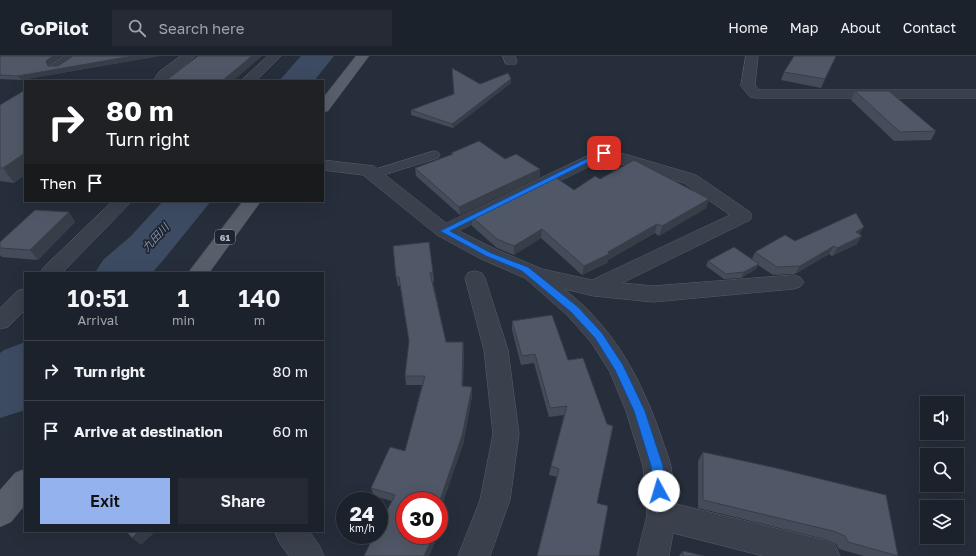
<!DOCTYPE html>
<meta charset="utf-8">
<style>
body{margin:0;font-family:"Golos Text","Noto Sans JP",sans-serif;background:#252a34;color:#f1f3f6;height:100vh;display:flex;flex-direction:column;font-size:15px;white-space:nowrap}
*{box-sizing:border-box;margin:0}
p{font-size:13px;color:#a0a4a9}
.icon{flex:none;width:22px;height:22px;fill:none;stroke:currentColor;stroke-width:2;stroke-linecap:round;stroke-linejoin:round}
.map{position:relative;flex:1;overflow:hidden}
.sheet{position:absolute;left:24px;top:216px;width:300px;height:260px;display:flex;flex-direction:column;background:#1c222c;border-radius:0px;box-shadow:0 4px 16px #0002,0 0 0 1px #3a3f48}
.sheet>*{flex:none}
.banner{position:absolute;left:24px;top:24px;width:300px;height:122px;border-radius:0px;box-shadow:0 4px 16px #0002,0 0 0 1px #3a3f48;background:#202124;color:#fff;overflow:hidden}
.controls{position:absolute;left:920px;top:340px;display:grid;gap:8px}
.controls a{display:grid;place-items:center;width:44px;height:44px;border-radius:0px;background:#1c222c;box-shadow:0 4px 16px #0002,0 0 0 1px #3a3f48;font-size:20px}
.speed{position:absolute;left:336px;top:436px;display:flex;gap:8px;font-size:20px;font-weight:700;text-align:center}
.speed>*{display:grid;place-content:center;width:52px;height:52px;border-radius:50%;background:#1c222c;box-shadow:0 4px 16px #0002,0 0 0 1px #3a3f48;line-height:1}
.speed small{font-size:10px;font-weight:400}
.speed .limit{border:6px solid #d22;background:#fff;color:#111}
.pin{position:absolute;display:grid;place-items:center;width:34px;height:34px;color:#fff;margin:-17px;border-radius:8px;box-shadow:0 2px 6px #0006}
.me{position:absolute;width:44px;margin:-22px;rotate:354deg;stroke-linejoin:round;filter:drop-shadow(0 0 3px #0008)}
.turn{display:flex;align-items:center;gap:14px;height:84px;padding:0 16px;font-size:18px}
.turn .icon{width:52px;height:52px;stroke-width:2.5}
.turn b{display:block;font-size:28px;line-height:34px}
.then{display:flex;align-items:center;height:38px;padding:0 16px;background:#0003;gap:8px;font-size:15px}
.eta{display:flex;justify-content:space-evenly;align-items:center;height:68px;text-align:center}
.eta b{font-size:24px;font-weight:600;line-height:28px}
.button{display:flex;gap:8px;margin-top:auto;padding:8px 16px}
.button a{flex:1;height:46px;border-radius:0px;background:#94b2ed;color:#111;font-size:16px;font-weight:600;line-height:46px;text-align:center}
.button a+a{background:#252a34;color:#f1f3f6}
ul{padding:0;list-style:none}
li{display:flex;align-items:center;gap:12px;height:60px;padding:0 16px;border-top:1px solid #3a3f48}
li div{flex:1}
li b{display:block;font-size:15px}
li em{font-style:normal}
header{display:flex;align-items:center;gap:24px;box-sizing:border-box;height:56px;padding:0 20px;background:#1c222c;border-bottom:1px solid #3a3f48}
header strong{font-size:19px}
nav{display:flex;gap:22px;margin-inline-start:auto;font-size:14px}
.search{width:280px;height:36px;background:#252a34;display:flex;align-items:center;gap:10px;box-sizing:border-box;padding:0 14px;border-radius:0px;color:#a0a4a9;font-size:15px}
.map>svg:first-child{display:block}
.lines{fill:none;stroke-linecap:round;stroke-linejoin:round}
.river{fill:#3d4b62;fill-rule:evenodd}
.service-casing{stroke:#585e69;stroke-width:1}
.minor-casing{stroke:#585e69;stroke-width:1}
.primary-casing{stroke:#434954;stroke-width:1}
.service{fill:#3a404c;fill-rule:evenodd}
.minor{fill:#3a404c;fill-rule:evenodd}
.primary{fill:#585f6b;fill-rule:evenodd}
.wall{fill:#454c59}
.shaded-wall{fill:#383e48}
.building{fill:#505867;stroke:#383e48}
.route{fill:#1a73e8;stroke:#114b97}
.labels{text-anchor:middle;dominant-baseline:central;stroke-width:3.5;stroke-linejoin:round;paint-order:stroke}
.shield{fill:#1f2530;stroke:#898e9a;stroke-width:1}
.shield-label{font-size:9px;font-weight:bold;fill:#b6bbc7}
.water-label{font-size:11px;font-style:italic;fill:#8090ab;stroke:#1f2530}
</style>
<header>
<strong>GoPilot</strong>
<div class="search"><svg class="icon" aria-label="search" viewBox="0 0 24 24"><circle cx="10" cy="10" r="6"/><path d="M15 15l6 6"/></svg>Search here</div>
<nav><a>Home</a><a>Map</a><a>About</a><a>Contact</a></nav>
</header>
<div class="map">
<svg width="976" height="500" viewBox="0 0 976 500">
<rect width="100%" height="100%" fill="#262e3b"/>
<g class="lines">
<path class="river" d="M301,0H334L314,25H279Z
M163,145H211L165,202L152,217H95L103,204L131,180Z
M25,286V352L22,355L0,362V297L4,294Z"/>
<g class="service-casing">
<path id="service" d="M434,95L438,96L440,99L438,102L374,122L370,121L368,118L370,115Z"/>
</g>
<g class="minor-casing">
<path id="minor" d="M64,0H79L61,13H51L50,10Z
M181,0H195L167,25H153L159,16Z
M268,0H281L256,25H241Z
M503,0H515L517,5L516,8H506Z
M746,0H758L755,29L759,34H976V42H755L750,41L741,30Z
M604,92L696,119L750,156L752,160L750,164L622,227L653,230L793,219L800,221L804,226L800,231L793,233L653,246L594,240L564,233C613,271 639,319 660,377C663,388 669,400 671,411C673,423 674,436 676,448L824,484L835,489L840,500H763L673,477L669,500H637L647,459L643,410L626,355L610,316L591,286L567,259L525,222L481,203L437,179L363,119L323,114V104L374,110L446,167ZM605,103L684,127L730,159L592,224L542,213L495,193L459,175Z
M113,145H132L62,217H40L43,212Z
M475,215L482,217L485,222L508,294L519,378L510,444L490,500H458L480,444L493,378L484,294L465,222L468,217Z
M25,233V254L8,271L0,273V252L17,235Z
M275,475H309L319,489L324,500H289L279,486Z"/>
</g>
<g class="primary-casing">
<path id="primary" d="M356,0H369L328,55L323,56V42Z
M243,145H261L209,217H188Z
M25,413V449L11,466L0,471V434L15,417Z"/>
</g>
<use href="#service" class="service"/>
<use href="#minor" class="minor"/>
<use href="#primary" class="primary"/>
</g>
<path class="wall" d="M0,0H61L49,10H58L160,0L21,24L0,23Z
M836,0L821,32L781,24L784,16Z
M511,27L453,72L411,59V54L480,28Z
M25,34V119L14,127L0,125V49Z
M855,35L936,75L931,84L894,85L851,44Z
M451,97L505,103L540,121L460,159L416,120L415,112L451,99Z
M600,123L709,143L706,152L659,180L655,177L608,204L607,207L582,219L541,182L514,199L497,192L472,170V161L574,134Z
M69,156L75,166L38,204L2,201L0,199V186Z
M860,178L857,188L832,200L829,198L795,218L773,219L758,209L756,213L741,222L724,223L706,210L708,205L752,203L755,196L795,185Z
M433,216L434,226H433L446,286H463L464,295L463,330L472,340L463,389L405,479H438L429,500H364L392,445L374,440L371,432L405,395L422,329H406L405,320L409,285L400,230H398L396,221Z
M552,259L597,447L557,421L549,419L551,410L564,359L549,361L534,307L521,309L512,274V265Z
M703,396L898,500H864L839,493L836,488L824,483L698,452V405Z
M683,495L704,500H679Z"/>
<path class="shaded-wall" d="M53,0H61L49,10L50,14L133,0H160L21,24L18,20L48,10L46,5Z
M252,0H262L233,25H222Z
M511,23V27L453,72L452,68Z
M25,97V119L14,127L3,112Z
M540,113V121L460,159L459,151Z
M709,143L706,152L659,180L662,170Z
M69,156L75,166L38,204L30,194Z
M657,168L655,177L608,204L607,207L582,219L584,210Z
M864,171L859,179L856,176Z
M542,173L541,182L514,199V190Z
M862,180L857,188L832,200L837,192Z
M834,190L829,198L795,218L800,210Z
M759,208L756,213L741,222L744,216Z
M463,286L464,295L462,339V330Z
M472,331V340L463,389L439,458V447Z
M139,475H156L141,489L132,482Z
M434,479H438L429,500H424Z"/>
<path class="building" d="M0,0H53L46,5L48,10H58L73,0H133L18,20L0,19Z
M198,0H252L222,25H165Z
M794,0H836L825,23L784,16Z
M452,12L480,28L508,17L511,23L452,68L411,54L454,38Z
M25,34V97L3,112H0V49Z
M855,35H889L936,75L900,76Z
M479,85L505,103L516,98L540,113L459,151L415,112L453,98L451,97Z
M634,104L709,143L662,170L657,168L608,196L609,198L584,210L542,173L514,190L497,183L472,161L555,121L574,134L595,120L600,123Z
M35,154L69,156L30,194L0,192V186Z
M856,157L864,171L856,176L862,180L837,192L834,190L800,210L777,211L755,196L785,179L795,185Z
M429,186L433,216L430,217L446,286H463L462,330L472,331L462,380L439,447V445H405V479H434L424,500H364L374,479H379V470L395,439L371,432L390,391L405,395L425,320H405L409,285L399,221H396L393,190Z
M734,191L759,208L744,216L726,218L708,205Z
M552,259L568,304L583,302L607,368L613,370L597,447L608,450L599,500H537L559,413L551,410L567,350L550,352L535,298L522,300L512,265Z
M703,396L776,412L886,439L898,500L848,486L845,480L833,475L703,444Z
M126,475H139L132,482Z
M683,495L704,500H683Z"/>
<path class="route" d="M602,95L607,97L450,175L491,197L528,211L578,251L602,277L623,309L645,355L663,410L665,435L664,439L659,440L655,439L651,410L634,355L615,314L595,282L571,256L522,215L486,200L440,175Z"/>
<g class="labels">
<rect class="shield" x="215" y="174" width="20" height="14" rx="3"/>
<g class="shield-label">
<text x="225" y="181">61</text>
</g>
<g class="water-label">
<text transform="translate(155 181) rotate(-47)">九田川</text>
</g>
</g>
</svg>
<div class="controls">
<a><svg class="icon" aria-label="sound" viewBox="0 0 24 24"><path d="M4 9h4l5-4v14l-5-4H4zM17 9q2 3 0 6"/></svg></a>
<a><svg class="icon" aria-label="search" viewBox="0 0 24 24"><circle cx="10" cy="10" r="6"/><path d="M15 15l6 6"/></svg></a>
<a><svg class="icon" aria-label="layers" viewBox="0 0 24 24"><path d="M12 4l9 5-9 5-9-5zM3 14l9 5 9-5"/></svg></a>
</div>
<div class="speed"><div>24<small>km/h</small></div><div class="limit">30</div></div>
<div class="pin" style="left:604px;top:97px;background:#d93025"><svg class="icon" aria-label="arrive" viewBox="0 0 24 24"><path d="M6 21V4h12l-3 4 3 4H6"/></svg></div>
<svg class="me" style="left:659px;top:435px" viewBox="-20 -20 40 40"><circle r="19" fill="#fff"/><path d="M0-13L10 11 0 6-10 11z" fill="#1a73e8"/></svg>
<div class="banner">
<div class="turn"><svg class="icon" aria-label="right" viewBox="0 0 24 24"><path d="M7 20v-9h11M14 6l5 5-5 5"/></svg><div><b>80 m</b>Turn right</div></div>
<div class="then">Then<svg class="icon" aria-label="arrive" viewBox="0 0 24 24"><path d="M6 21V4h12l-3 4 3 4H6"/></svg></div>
</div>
<section class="sheet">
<div class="eta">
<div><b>10:51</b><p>Arrival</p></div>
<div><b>1</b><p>min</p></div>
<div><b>140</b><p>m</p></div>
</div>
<ul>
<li><svg class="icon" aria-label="right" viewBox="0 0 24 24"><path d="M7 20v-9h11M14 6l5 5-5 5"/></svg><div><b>Turn right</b></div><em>80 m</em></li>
<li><svg class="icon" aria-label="arrive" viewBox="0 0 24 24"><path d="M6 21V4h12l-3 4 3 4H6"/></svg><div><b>Arrive at destination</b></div><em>60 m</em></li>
</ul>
<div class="button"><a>Exit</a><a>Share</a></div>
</section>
</div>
